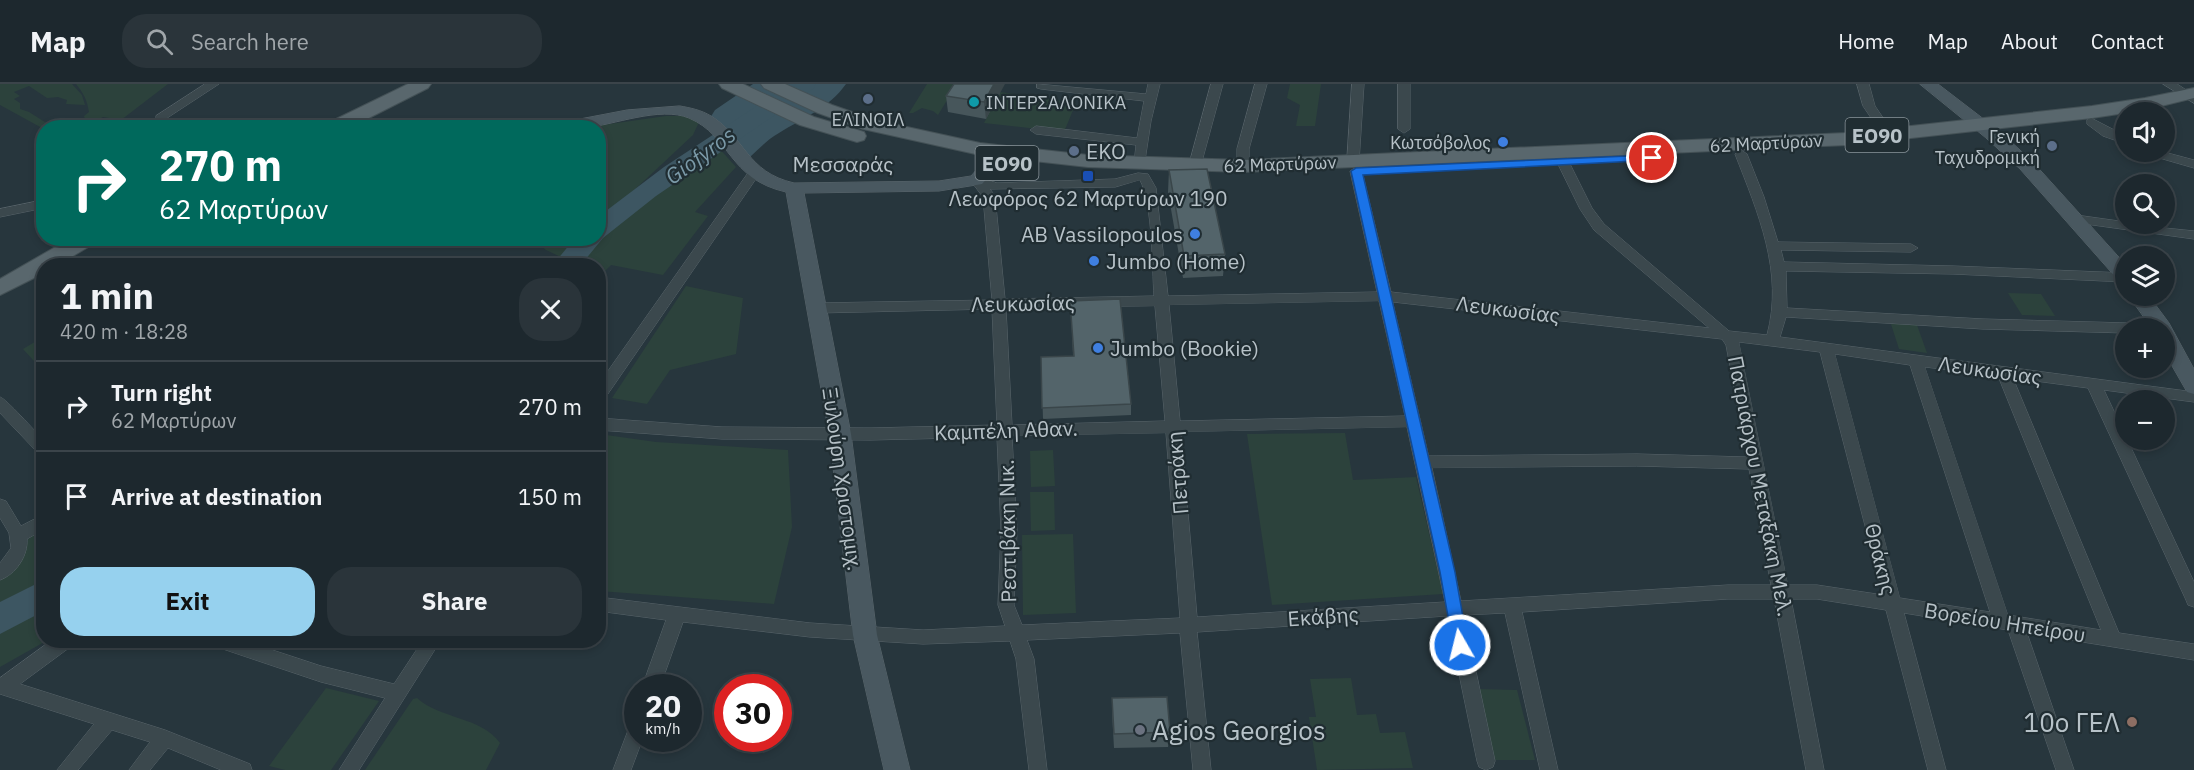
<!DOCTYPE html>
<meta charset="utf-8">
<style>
body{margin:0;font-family:"IBM Plex Sans",sans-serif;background:#2a343a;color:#f1f3f6;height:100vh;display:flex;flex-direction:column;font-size:22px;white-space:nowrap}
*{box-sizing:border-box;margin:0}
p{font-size:20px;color:#a0a6aa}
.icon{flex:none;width:33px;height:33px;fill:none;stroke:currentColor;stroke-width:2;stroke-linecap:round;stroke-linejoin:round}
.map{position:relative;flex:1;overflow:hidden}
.sheet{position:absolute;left:36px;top:174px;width:570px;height:390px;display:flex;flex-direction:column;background:#1d282e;border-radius:24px;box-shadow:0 3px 9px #0003,0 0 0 2px #3b444a}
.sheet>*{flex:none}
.top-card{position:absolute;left:36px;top:36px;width:570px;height:126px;border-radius:24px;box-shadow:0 3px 9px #0003,0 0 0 2px #3b444a;background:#00695c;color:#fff;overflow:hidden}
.fabs{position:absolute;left:2115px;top:18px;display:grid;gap:12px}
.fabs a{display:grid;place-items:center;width:60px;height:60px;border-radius:50%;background:#1d282e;box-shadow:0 3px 9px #0003,0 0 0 2px #3b444a;font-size:30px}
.speed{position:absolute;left:624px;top:590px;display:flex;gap:12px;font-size:30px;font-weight:700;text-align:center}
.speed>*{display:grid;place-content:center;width:78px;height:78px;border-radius:50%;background:#1d282e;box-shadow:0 3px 9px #0003,0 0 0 2px #3b444a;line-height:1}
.speed small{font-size:15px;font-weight:400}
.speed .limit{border:9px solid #d22;background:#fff;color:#111}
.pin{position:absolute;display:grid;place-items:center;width:51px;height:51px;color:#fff;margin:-26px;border:3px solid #fff;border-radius:50%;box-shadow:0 2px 6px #0007}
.me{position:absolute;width:66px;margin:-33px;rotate:352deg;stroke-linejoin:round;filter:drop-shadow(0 0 4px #0008)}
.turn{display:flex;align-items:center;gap:21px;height:126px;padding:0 24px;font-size:27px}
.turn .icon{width:78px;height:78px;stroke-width:2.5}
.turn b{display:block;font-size:42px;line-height:51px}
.round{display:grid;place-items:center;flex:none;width:63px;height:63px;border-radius:24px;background:#2a343a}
.headline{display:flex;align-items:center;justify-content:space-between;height:102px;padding:0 24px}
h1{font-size:36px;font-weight:700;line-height:45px}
.primary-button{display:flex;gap:12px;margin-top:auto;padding:12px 24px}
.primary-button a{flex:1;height:69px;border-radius:24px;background:#96d1ee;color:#111;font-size:24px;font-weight:700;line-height:69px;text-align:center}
.primary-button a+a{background:#2a343a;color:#f1f3f6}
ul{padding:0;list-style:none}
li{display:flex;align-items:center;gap:18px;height:90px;padding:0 24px;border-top:2px solid #3b444a}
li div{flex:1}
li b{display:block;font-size:22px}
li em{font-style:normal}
header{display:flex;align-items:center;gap:36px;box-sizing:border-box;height:84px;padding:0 30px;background:#1d282e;border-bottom:2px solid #3b444a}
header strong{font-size:28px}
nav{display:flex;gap:33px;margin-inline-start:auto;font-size:21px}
.search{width:420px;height:54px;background:#2a343a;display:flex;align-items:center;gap:15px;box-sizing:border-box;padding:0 21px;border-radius:24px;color:#a0a6aa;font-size:22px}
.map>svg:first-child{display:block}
.green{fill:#2c423c}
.water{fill:#3d5662}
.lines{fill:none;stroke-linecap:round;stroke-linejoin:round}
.river{fill:#3d5662;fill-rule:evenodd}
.street-casing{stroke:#59656b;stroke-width:1}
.secondary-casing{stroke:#59656b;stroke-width:1}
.primary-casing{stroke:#445156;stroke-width:2}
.street{fill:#3b484d;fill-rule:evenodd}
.secondary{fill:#495860;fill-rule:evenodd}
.primary{fill:#59676d;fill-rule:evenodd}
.wall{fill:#47565b}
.shaded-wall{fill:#3a464a}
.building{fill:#53646a;stroke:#3a464a;stroke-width:1.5}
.route{fill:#1a73e8;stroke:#114b97;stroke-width:1.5}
.service-dot{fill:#5c6f8a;stroke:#202d32;stroke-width:2}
.culture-dot{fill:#0f9aa8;stroke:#202d32;stroke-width:2}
.shop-dot{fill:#3f7fe0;stroke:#202d32;stroke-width:2}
.transit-dot{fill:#1a4fb4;stroke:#202d32;stroke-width:2}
.education-dot{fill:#8d6e63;stroke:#202d32;stroke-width:2}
.worship-dot{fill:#6b7280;stroke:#202d32;stroke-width:2}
.labels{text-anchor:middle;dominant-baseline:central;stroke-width:4.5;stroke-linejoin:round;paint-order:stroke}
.far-poi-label{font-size:18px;fill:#b7c2c8;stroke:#202d32;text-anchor:end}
.far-street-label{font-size:18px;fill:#b7c2c8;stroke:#202d32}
.shield{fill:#202d32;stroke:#8a959b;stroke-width:1.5}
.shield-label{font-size:20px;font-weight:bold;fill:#b7c2c8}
.poi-label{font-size:21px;fill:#b7c2c8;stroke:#202d32;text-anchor:start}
.street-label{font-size:21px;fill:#b7c2c8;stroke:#202d32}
.water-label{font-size:22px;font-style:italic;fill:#7b9aa8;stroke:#202d32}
.near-poi-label{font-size:26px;fill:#b7c2c8;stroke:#202d32;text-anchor:end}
</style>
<header>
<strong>Map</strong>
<div class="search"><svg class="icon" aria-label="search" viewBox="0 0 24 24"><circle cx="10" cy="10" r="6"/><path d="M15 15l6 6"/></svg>Search here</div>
<nav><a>Home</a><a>Map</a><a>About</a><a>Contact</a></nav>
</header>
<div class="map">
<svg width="2194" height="686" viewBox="0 0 2194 686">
<rect width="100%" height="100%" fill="#27363d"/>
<path class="green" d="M0,0H72L82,11L85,21L66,20L67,16L58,13L47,14L29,2L14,8L20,12L14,15L20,19V25L29,28L48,40L42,44L0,21Z
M76,0H168L121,36L103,33L93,39L85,35L84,32L89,28C87,15 83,9 76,0Z
M927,0H957L938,31L933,27L922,24L913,29H909Z
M1290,0H1321L1315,42H1296L1300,21L1287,14Z
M1000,8L1076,19L1064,48L984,39Z
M666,32H684L699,38L693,51L599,139L598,44H582Z
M718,63L736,83L695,128L708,132L663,191L611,181L599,193L598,182L572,181L612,142Z
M532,155H582L563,174L546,166Z
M686,202L743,214L736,270L670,286L647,320L612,314Z
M2008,209L2041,210L2055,232L2022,231Z
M1890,237L1917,241L1927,269L1899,265Z
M43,253V287L23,265Z
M1345,349L1353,396L1416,393L1443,510L1272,521L1247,350Z
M599,350L656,358L788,366L792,443L774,520L599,507Z
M1053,366L1055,402L1031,403L1030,367Z
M1030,408H1054L1055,446L1031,447Z
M43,444V498L0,525V496C16,484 26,475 28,455Z
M1073,450L1076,529L1023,531L1022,451Z
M43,516L44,556L46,557L0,583V543Z
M1351,594L1357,631L1376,630L1380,649L1405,648L1413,684L1317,686L1309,633H1316L1310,595Z
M326,604L379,617L331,686H285L269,682Z
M1477,605L1517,606L1535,676H1493Z
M417,614C440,635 482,633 500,659L486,686H365L413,615Z"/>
<path class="water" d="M753,0H846C829,24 803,34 779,49C768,55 759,65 750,73L710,34L715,26Z"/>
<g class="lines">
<path class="river" d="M790,0H816L813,5L656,112L603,154L580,182H552L575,154H598V133L664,83Z
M44,496V527L0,550V518Z"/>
<g class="street-casing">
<path id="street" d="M205,0H219L164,36H156V32Z
M1037,0L1146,10L1148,0H1160L1151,37L1144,83H1136L1134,80L1136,61L1036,50L1030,46L1036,42L1137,54L1144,17L1041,5L1037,4Z
M1211,0H1223L1201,81L1195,85L1189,81Z
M1255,0H1267L1249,65V82L1243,86L1237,82V65Z
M1352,0H1364L1359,78L1353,82L1347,78Z
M1398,0H1410V45L1404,49L1398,45Z
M1857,0H1869L1875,22L1894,50L1892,53H1884L1863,22Z
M2163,0H2177L2194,11V19Z
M2091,34L2126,52V60L2103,52L2087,40V36Z
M1558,64L1564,68L1592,124L1604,140L1729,247L1767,251C1784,188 1758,129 1735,70L1741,66L1747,70L1764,113L1778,158L1911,160L1918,164L1911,168L1781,166L1784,178L1953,182L2126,189V198L1953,190L1786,187L1787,224L1983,235L2128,239L2135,244H2126V249L1983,245L1786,233L1780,253L2194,308V318L2104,306L2194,498V523L2188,521L2186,516L2088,304L2013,294L2119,549L2194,560V576L2027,549L2074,686H2056L2008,546L1904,529L1946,686H1928L1886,526L1817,515H1791L1824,686H1806L1774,515H1728L1522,528L1558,686H1540L1505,529L1464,531L1495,677L1493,683L1486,686L1479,683L1477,677L1447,532L1197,548L1211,686H1193L1180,549L1027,556L1034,575L1047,686H1029L1016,575L1010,557L923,560L810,553L683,538L660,603H642L666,536L598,527V513L810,539L923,546L1005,542L998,521L1001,447L997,353L870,356L722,355L598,346V334L722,343L870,344L997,341L992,225L817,229L810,224L817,219L992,216L983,113L970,96L976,92L997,99L1115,95L1138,89L1148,90L1156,104L1168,212L1377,208L1350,87L1356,83L1362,87L1391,208L1709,244L1594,146L1580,125L1552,68ZM1140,96C1153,121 1152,183 1154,212L1005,215L995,112L990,105L1115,103ZM1379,217L1405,332L1180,337L1169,221ZM1393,218L1722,255L1726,261L1747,373L1637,370L1429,372ZM1155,222L1165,337L1012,341L1006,225ZM1739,258L1820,268L1883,511L1817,501H1788ZM1835,270L1910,281L1990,528L1900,514ZM1925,283L1998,292L2101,546L2008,531ZM1407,343L1445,518L1197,533L1181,348ZM1166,349L1180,534L1022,541L1014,521L1017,447L1012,352ZM1637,382L1749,385L1771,501H1728L1461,517L1432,384Z
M2147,68H2164L2194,76V84L2149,71Z
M754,85L760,89L603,317L598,318V301L750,86Z
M44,116V124L0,133V125Z
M2076,131L2126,138V140L2194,147V155L2071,138L2070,135L2071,132Z
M0,313C6,314 35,348 44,356V372L39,370L0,329Z
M0,415L6,417L21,442L44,430V445L27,455C28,472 16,490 0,496V479L11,464L9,449L0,434Z
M52,556H75L73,561L20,600L165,646L250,680L252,686H221L168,664L150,686H129L150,658L112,646L78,686H57L94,640L0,610V594Z
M209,556H242L321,582L394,600L423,556H441L359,686H339L385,614L321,598L211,561Z
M638,634V654H643L631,686H613L632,636Z"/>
</g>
<g class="secondary-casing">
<path id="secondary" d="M1920,0H1938L1998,46L2032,77L2126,181V199L2119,197L2020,85L1986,54Z
M680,22C691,24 701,26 711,32C746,54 746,88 794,99L939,97L971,92L979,83L983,73H995L997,77L993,88L982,100L976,101L939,107L804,109L851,350L877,551L910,686H884L853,551L829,350L786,108C728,95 731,52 689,34C660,22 614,41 584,44C573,44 562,44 551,44L559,39L627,26Z
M2129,212H2149L2169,239L2194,285V310L2187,308L2164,268V244H2152Z"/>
</g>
<g class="primary-casing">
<path id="primary" d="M408,0H431L428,4L349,44H324L326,40Z
M719,0H743L814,33L864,48L866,52L864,56L857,58L800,41L722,4Z
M761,0H785L832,21L875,36L980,59L1088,71L1243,76L1847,49L2092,22L2145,14L2194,4V14L2145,26L2092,34L1847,61L1243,88L1088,83L980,71L863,45L818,29L764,4Z
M71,154H98L95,159L56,182H44V189L0,211V195Z"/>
</g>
<use href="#street" class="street"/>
<use href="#secondary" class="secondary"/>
<use href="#primary" class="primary"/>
</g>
<path class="wall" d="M1000,9L986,35L948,28L946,12Z
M1169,86L1225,170L1223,192L1183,194L1168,108Z
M1071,228L1131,320V331L1043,335L1041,273L1073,272Z
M1112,614L1170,648L1168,663L1114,664L1112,629Z"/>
<path class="shaded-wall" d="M994,0H1005L986,35L984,18Z"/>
<path class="building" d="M954,0H994L984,18L946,12Z
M1207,85L1225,170L1184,172L1169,86Z
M1120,215L1131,320L1042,324L1041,273L1074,272L1070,217Z
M1167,613L1170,648L1114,650L1112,614Z"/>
<path class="route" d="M1652,71L1656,72V76L1363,91L1455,488L1468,561L1465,566L1460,568L1454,566L1440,488L1351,87L1356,84Z"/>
<g class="service-dot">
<circle cx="868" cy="15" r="6"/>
<circle cx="2052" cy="62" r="6"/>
<circle cx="1074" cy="67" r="6"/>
</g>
<circle class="culture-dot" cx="974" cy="18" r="6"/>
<g class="shop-dot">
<circle cx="1503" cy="58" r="6"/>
<circle cx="1195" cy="150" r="6"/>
<circle cx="1094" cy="177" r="6"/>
<circle cx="1098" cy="264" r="6"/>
</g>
<rect class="transit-dot" x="1082" y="86" width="12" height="12" rx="3"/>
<circle class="education-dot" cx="2132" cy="638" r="6"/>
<circle class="worship-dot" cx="1140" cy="646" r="6"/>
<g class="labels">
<g class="far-poi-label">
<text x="986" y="18" text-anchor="start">ΙΝΤΕΡΣΑΛΟΝΙΚΑ</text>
<text x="868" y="35" text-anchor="middle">ΕΛΙΝΟΙΛ</text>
<text x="2040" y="52">Γενική<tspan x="2040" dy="21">Ταχυδρομική</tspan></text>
<text x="1491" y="58">Κωτσόβολος</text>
</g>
<g class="far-street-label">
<text transform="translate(1766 59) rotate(-3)">62 Μαρτύρων</text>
<text transform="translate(1280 80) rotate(-2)">62 Μαρτύρων</text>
</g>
<g class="shield">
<rect x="1845.5" y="34" width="63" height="34" rx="4.5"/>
<rect x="975.5" y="62" width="63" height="34" rx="4.5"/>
</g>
<g class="shield-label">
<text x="1877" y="51">ΕΟ90</text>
<text x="1007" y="79">ΕΟ90</text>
</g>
<g class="poi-label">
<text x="1086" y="67">EKO</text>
<text x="1088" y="114" text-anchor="middle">Λεωφόρος 62 Μαρτύρων 190</text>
<text x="1183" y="150" text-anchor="end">AB Vassilopoulos</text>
<text x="1106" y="177">Jumbo (Home)</text>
<text x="1110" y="264">Jumbo (Bookie)</text>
</g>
<g class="street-label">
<text x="843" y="80">Μεσσαράς</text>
<text transform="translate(1023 219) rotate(-1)">Λευκωσίας</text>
<text transform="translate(1508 225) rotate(7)">Λευκωσίας</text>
<text transform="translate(1990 286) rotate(8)">Λευκωσίας</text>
<text transform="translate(1006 346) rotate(-2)">Καμπέλη Αθαν.</text>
<text transform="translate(1177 389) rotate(-95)">Πετράκη</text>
<text transform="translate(843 395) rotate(82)">Ξυλούρη Χριστομιχ.</text>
<text transform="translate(1761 402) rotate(79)">Πατριάρχου Μεταξάκη Μελ.</text>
<text transform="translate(1007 447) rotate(-91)">Ρεστιβάκη Νικ.</text>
<text transform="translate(1881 475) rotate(76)">Θράκης</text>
<text transform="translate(1323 532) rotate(-4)">Εκάβης</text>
<text transform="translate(2005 538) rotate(9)">Βορείου Ηπείρου</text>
</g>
<g class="water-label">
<text transform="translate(700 71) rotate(-36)">Giofyros</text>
</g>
<g class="near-poi-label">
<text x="2120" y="638">10ο ΓΕΛ</text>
<text x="1152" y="646" text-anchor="start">Agios Georgios</text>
</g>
</g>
</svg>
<div class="fabs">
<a><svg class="icon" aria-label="sound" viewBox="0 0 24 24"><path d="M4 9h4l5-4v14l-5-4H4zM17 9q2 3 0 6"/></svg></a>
<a><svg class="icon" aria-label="search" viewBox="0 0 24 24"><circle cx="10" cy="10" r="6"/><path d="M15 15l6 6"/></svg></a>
<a><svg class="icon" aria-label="layers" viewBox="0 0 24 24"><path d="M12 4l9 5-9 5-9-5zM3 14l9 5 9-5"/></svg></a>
<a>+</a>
<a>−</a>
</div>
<div class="speed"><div>20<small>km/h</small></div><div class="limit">30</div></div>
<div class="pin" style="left:1652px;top:74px;background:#d93025"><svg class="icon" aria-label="arrive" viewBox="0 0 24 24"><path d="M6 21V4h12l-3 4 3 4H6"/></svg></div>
<svg class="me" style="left:1460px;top:561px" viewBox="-20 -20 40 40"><circle r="17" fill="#1a73e8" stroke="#fff" stroke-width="3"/><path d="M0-11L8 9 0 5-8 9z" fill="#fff"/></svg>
<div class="top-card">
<div class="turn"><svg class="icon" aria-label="right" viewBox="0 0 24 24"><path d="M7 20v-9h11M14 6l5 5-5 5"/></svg><div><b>270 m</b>62 Μαρτύρων</div></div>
</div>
<section class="sheet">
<div class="headline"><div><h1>1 min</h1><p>420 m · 18:28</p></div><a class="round"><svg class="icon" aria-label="close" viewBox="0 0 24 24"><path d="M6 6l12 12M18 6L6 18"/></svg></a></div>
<ul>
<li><svg class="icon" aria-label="right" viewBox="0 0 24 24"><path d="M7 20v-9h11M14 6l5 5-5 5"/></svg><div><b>Turn right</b><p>62 Μαρτύρων</p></div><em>270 m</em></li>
<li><svg class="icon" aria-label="arrive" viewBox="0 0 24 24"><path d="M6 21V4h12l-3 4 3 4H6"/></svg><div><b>Arrive at destination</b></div><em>150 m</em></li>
</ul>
<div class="primary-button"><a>Exit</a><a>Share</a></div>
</section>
</div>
